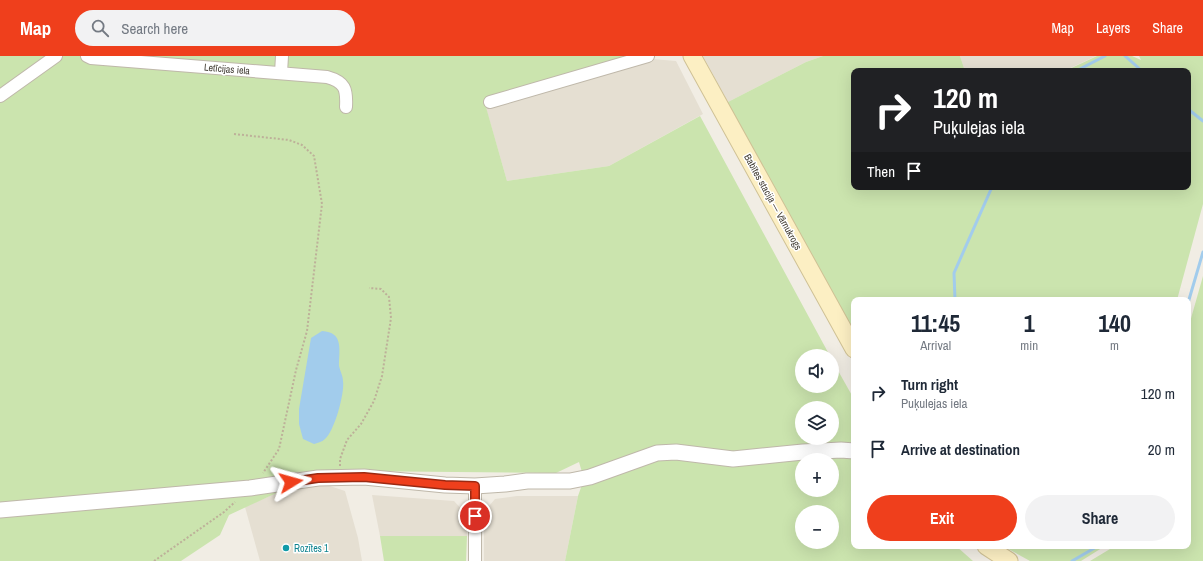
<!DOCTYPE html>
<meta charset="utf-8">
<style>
body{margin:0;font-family:"Archivo Narrow",sans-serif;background:#f2f2f3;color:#1f2937;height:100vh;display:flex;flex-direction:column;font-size:15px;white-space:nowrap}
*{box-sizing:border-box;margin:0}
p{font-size:13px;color:#747a83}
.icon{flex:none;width:22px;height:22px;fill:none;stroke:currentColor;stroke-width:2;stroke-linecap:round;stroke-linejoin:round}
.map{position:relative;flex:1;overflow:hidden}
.panel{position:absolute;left:851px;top:241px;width:340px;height:252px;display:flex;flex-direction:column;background:#fff;border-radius:8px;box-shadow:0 4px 16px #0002}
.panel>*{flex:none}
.banner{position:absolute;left:851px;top:12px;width:340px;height:122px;border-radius:8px;box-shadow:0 4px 16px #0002;background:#202124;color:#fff;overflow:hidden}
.controls{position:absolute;left:795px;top:293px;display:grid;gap:8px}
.controls a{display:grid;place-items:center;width:44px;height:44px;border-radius:50%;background:#fff;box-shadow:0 4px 16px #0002;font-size:20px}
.pin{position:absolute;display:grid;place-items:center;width:34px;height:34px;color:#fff;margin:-17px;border:2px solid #fff;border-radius:50%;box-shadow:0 1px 4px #0007}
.me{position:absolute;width:44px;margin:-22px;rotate:82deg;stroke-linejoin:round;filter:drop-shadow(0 0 3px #0008)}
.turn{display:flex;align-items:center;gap:14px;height:84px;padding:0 16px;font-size:18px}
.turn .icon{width:52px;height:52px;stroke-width:2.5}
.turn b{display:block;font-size:28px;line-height:34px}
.then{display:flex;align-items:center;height:38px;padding:0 16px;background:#0003;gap:8px;font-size:15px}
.eta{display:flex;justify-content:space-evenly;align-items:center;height:68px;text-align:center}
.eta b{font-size:24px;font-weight:800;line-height:28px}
.button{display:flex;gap:8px;margin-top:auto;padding:8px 16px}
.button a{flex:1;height:46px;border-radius:24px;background:#ef3f1c;color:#fff;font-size:16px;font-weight:800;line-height:46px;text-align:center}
.button a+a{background:#f2f2f3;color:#1f2937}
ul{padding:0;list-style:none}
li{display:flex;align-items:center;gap:12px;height:56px;padding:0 16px}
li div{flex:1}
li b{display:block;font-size:15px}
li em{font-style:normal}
header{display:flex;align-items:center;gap:24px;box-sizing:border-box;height:56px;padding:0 20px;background:#ef3f1c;color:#fff}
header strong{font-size:19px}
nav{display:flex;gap:22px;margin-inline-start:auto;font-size:14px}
.search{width:280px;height:36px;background:#f2f2f3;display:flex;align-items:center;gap:10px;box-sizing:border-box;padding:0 14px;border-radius:22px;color:#747a83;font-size:15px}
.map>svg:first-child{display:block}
.residential{fill:#e5dfd2}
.green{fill:#cbe4ae;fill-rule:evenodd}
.water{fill:#a2ccec}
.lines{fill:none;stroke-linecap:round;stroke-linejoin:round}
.stream{stroke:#a2ccec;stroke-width:3}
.minor-casing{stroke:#bfb8aa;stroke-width:14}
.tertiary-casing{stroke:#bfb8aa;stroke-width:17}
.secondary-casing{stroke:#cfc195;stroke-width:19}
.path{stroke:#bdb099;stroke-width:2;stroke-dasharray:2 2;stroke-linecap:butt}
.minor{stroke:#fff;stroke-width:12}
.tertiary{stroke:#fff;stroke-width:15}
.secondary{stroke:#fcefc3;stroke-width:17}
.route-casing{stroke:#9b2912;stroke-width:10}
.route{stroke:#ef3f1c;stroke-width:7}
.culture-dot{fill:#0f9aa8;stroke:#fff;stroke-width:1.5}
.labels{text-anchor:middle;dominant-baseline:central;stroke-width:3;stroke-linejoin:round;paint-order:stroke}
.street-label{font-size:10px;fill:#423d34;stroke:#fff}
.culture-label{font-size:10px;fill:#0d838f;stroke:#fff;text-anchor:start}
</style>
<header>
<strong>Map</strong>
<div class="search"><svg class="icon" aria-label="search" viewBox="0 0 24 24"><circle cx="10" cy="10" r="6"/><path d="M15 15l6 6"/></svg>Search here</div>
<nav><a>Map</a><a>Layers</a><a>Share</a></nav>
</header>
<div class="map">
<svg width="1203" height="505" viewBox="0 0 1203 505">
<rect width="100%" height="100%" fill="#f1ede4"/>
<path class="residential" d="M703,0H823L806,6L728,46Z
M960,0H1096L1064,15H965Z
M652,3L676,5L703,58L609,110L507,125L486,52L582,22Z
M327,429L345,435L358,482L362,505H260L245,451L285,433Z
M372,439L454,445L466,458L467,480H380Z
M517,440H578L565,505H484V456L495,443Z"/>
<path class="green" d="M0,0H625L484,44L507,125L609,110L700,60L830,300H802V330H832V304L854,343V490H956L973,505H565L578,440L584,423L579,406L556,417L347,415L289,416L285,433L229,459L220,479L181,505H0ZM802,352H832V382H802ZM802,404H832V434H802ZM802,456H832V486H802Z
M823,0H960L965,15H854V131H1188V15H1065L1097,0H1132L1141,4L1139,0H1203V148L1177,244H854V284L726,47L806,6Z
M1203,220V505H1090L1115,490H1188V273Z
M380,480H467L466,505H384Z
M1003,490H1105L1081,505H1030Z"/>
<path class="water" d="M322,275C344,276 339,294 339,310C340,315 343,320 343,325C345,337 334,376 325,383C322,386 317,387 314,388L303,383L299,368V353L311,282Z"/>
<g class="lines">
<path class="stream" d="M1125,0L1142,15
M1076,15L1105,0
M1188,53L1203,65
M955,244L954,217L992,131
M1188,247L1203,196
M1072,505L1098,490"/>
<g class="minor-casing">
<path id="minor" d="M87,0L91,2L327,21C345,26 347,33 346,51
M281,17L282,0
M0,40L56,0
M490,46L648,0
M475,505V430"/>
</g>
<g class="tertiary-casing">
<path id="tertiary" d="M0,454L250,432L318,422L364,421L445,429L475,430L505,428L527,425H570L590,421L657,397L676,396L733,403L803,396L841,394L854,395"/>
</g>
<g class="secondary-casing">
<path id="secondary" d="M692,0L854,293
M986,490L1009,505"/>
</g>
<path class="path" d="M234,78L289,84L302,89L314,100L322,148L307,275L296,314L279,393L263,417
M340,410V403L347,384L361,368L374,345L382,320L391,262L389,241L381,233L369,232
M154,505L224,456L235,446"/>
<use href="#minor" class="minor"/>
<use href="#tertiary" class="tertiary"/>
<use href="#secondary" class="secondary"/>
</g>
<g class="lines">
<g class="route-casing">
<path id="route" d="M291,426L318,422L364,421L445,429L475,430V460"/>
</g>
<use href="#route" class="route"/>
</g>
<circle class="culture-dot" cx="286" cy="492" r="4"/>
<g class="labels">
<g class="street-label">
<text transform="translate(227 13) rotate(5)">Letīcijas iela</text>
<text transform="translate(773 146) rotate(61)">Babītes stacija — Vārnukrogs</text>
</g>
<g class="culture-label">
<text x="294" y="492">Rozītes 1</text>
</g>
</g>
</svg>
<div class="controls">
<a><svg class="icon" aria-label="sound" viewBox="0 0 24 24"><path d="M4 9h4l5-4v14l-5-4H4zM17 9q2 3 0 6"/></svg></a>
<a><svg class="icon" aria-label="layers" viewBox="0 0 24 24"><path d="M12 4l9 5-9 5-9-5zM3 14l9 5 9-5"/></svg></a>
<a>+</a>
<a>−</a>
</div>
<div class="pin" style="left:475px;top:460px;background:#d93025"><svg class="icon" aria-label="arrive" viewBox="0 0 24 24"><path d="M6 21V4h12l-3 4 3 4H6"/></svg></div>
<svg class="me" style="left:291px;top:426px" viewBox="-20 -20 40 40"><path d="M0-17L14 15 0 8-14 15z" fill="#ef3f1c" stroke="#fff" stroke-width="4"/></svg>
<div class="banner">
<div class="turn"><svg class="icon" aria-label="right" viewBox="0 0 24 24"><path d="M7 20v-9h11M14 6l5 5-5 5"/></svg><div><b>120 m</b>Puķulejas iela</div></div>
<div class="then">Then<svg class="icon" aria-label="arrive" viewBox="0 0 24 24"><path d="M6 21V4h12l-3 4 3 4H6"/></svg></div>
</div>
<section class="panel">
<div class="eta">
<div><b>11:45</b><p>Arrival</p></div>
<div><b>1</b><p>min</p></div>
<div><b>140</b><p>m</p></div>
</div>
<ul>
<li><svg class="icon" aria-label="right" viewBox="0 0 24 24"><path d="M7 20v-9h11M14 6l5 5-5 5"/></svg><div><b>Turn right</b><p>Puķulejas iela</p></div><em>120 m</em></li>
<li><svg class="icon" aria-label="arrive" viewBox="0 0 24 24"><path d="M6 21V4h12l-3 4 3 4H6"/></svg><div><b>Arrive at destination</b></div><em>20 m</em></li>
</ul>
<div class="button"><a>Exit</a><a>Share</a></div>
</section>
</div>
